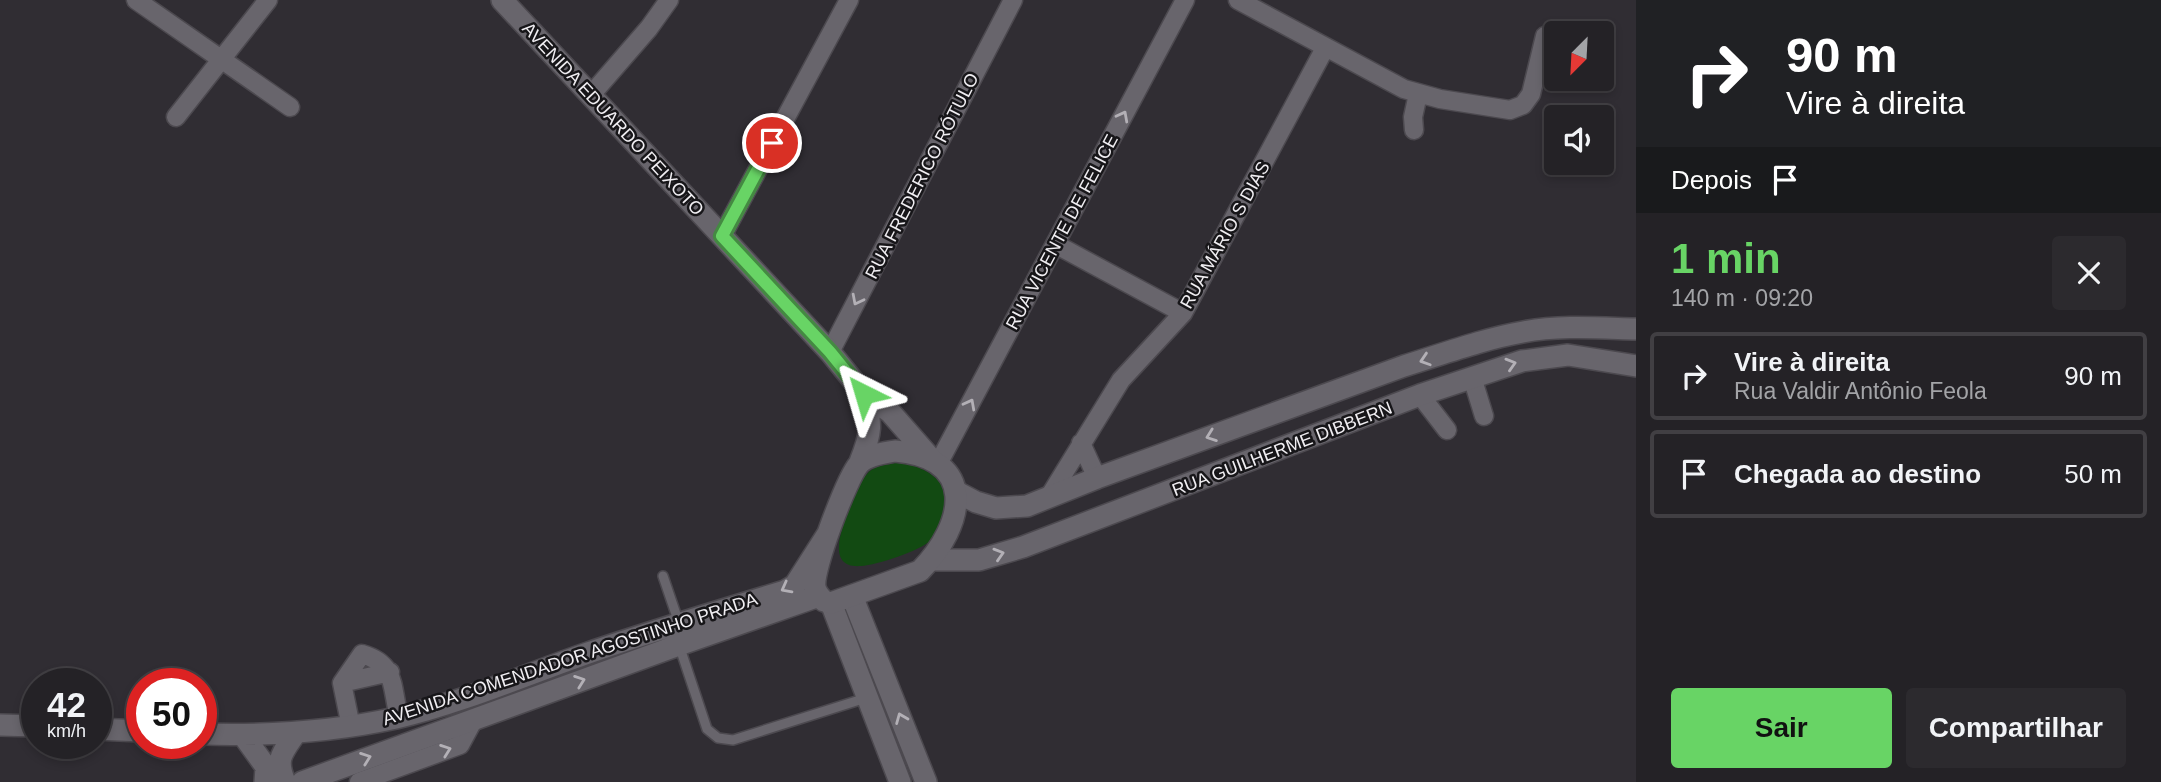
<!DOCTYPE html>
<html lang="pt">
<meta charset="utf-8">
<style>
body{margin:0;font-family:Helvetica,sans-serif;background:#2c2a2e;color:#f1f3f6;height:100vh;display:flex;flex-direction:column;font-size:26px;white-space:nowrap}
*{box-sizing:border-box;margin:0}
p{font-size:23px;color:#a3a4a7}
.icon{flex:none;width:38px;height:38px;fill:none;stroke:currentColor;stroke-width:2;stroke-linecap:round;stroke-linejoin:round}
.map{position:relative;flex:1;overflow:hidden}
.side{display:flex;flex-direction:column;background:#242226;width:525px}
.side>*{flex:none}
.hud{background:#202124;color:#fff;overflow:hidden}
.needle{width:46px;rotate:204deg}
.tools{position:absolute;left:1544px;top:21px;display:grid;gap:14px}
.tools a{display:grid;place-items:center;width:70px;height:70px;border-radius:7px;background:#242226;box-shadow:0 4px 10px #0003,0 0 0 2px #413f43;font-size:35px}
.speed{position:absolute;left:21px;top:668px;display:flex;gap:14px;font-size:35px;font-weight:700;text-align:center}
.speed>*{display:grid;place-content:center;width:91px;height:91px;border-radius:50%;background:#242226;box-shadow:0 4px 10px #0003,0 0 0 2px #413f43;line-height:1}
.speed small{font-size:18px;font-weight:400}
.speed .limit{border:10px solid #d22;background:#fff;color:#111}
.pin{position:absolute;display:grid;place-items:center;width:60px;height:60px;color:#fff;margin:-30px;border:4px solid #fff;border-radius:50%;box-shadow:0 2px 7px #0007}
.me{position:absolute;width:77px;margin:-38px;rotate:320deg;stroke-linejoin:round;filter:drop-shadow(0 0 5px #0008)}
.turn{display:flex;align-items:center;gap:24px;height:147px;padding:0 35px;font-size:32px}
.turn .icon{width:91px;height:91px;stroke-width:2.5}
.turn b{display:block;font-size:49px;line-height:60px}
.then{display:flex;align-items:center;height:66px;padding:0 35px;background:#0003;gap:14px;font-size:26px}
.round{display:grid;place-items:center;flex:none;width:74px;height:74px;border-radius:7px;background:#2c2a2e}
.head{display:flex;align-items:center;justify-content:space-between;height:119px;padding:0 35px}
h1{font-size:42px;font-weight:600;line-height:52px;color:#68d465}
.cta{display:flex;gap:14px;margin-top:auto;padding:14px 35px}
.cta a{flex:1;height:80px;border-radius:7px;background:#68d465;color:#111;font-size:28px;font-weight:600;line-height:80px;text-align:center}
.cta a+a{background:#2c2a2e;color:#f1f3f6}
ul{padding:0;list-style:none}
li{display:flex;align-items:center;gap:21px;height:88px;margin:0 14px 10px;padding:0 21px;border:4px solid #413f43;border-radius:7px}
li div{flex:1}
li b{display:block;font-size:26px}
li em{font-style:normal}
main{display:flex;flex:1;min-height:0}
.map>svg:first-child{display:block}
.green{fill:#124a12}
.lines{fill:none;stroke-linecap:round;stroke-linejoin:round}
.service-casing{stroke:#4c494f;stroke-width:12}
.minor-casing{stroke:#4c494f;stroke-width:21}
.tertiary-casing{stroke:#4c494f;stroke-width:24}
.secondary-casing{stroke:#4c494f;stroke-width:24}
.service{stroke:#68656c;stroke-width:9}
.minor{stroke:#68656c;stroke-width:18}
.tertiary{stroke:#68656c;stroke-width:21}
.secondary{stroke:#68656c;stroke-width:21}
.oneway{stroke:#b3b0b6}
.route-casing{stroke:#448a42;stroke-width:18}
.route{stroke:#68d465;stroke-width:12}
.labels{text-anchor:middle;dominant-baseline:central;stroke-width:5;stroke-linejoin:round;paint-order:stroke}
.street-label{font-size:18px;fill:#f0eef2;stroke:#171619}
</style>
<main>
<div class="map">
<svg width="1636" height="782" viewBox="0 0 1636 782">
<rect width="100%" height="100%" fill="#302d33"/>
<path class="green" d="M896,463C926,465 955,482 943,517C939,525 937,534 931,540C920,551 877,565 861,566C824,569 843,525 850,508C855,497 859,483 867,474C873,466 886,465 896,463Z"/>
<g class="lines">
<g class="service-casing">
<path id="service" d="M663,576L679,623
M679,645L707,729L718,738L733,740L866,698"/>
</g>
<g class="minor-casing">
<path id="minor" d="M136,0L290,107
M1238,0L1404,89L1440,99L1510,110L1523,105L1531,94L1545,36
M590,96L649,28L669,0
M176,117L268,0
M1414,130L1413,117L1418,94
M722,236L849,0
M1055,244L1183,313
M830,352L1013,0
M1472,377L1484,416
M1420,395L1447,430
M1081,443L1097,478
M938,464L1185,0
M1049,497L1121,380L1183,313L1325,48
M342,683L390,672
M351,727L342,683L362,654C397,664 391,687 399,717
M359,782L460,745L474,719"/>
</g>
<g class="tertiary-casing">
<path id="tertiary" d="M957,492L976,502L996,508L1027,506L1097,478L1404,366C1443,354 1483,339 1523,332C1559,325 1599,328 1636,329
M931,560H979L1023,547L1420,395L1522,361L1568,355L1636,366
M852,596L926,782
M831,603L900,782"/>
</g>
<g class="secondary-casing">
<path id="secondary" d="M502,0L830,352L864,394L890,412L933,461
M895,451C978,458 966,524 920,571L831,603L824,601C820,597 816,593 815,587C812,569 847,478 859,464C867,455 884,453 895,451Z
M860,462C872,432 872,425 864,394
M0,725L37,726
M96,729L142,731
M201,734C267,736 332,732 396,718C461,703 525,675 588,653C653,631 719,611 785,591L795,585L827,535
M243,735L266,767L265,782
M285,782C275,759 282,753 295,734
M302,782L679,645L819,596"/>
</g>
<use href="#service" class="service"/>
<use href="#minor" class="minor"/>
<use href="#tertiary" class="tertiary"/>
<use href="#secondary" class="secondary"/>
</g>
<defs><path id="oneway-chevron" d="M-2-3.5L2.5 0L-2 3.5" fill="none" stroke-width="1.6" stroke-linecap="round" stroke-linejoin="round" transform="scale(1.75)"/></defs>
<g class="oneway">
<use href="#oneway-chevron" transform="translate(1123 116) rotate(-62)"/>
<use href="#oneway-chevron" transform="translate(857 300) rotate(117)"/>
<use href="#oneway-chevron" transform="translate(1425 360) rotate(162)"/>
<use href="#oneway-chevron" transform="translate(1511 364) rotate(-17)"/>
<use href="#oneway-chevron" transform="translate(970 404) rotate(-62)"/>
<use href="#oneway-chevron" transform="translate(1211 436) rotate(160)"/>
<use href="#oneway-chevron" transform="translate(999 554) rotate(-17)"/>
<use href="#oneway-chevron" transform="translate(786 588) rotate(152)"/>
<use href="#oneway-chevron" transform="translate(580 681) rotate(-20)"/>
<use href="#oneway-chevron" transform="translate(901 718) rotate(-112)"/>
<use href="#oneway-chevron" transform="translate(446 750) rotate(-20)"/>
<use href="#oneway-chevron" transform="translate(366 758) rotate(-20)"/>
</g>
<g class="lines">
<g class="route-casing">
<path id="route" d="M772,143L722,236L830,352L864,394"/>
</g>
<use href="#route" class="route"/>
</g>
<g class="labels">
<g class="street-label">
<text transform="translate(613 119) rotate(47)">AVENIDA EDUARDO PEIXOTO</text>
<text transform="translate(922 176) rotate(-63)">RUA FREDERICO RÓTULO</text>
<text transform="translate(1062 232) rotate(-62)">RUA VICENTE DE FELICE</text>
<text transform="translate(1225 235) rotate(-61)">RUA MÁRIO S DIAS</text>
<text transform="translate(1282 449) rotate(-21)">RUA GUILHERME DIBBERN</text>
<text transform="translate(570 659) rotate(-18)">AVENIDA COMENDADOR AGOSTINHO PRADA</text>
</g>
</g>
</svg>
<div class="tools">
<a><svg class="needle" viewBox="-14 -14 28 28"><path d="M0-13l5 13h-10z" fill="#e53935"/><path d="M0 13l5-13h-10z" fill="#a3a4a7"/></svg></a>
<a><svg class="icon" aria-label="sound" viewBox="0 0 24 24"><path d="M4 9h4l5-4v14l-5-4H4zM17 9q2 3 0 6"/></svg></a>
</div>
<div class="speed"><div>42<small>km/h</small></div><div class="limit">50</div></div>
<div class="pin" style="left:772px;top:143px;background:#d93025"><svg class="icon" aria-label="arrive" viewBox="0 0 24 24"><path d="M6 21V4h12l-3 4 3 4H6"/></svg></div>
<svg class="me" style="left:864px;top:394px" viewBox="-20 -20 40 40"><path d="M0-17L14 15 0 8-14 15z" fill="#68d465" stroke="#fff" stroke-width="4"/></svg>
</div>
<section class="side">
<div class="hud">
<div class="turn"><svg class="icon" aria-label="right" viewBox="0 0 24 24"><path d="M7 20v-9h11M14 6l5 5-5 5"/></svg><div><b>90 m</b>Vire à direita</div></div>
<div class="then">Depois<svg class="icon" aria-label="arrive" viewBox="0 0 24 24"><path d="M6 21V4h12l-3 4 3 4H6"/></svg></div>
</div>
<div class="head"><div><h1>1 min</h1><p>140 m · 09:20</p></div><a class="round"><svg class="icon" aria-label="close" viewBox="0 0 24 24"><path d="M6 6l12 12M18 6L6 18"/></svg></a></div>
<ul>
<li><svg class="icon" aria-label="right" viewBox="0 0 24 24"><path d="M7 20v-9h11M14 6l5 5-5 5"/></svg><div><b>Vire à direita</b><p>Rua Valdir Antônio Feola</p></div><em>90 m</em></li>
<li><svg class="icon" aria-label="arrive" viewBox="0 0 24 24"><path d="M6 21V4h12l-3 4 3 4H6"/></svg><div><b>Chegada ao destino</b></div><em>50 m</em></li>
</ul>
<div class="cta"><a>Sair</a><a>Compartilhar</a></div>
</section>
</main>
